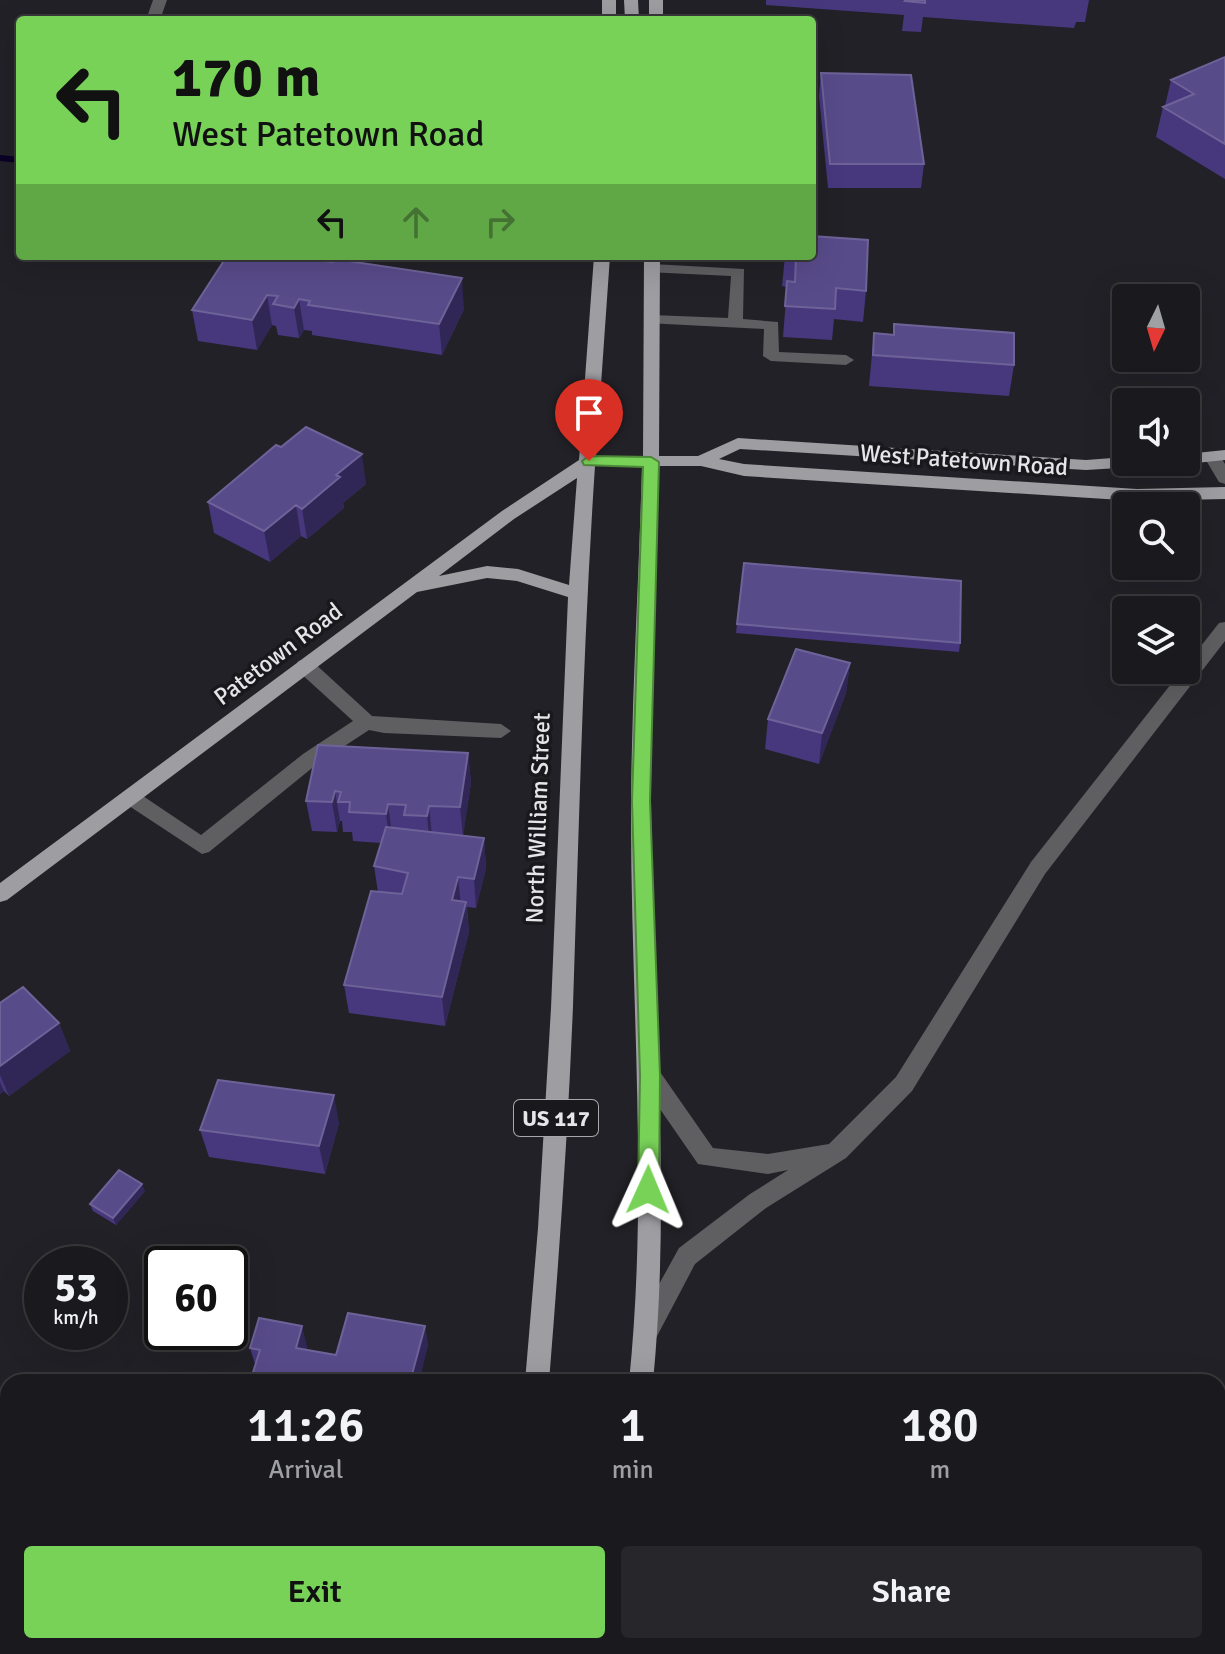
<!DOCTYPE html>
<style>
body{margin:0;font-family:Signika,sans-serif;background:#27262a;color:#f1f3f6;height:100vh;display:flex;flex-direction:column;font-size:30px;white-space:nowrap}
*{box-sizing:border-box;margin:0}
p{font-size:26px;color:#9fa0a4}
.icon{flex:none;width:44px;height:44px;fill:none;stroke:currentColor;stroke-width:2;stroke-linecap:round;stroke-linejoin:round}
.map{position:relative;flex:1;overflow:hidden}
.panel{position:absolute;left:0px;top:1374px;width:1226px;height:280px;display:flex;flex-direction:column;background:#1a191d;border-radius:24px 24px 0 0;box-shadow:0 8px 32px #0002,0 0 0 2px #38383b}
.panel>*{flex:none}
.top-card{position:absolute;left:16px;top:16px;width:800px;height:244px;border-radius:8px;box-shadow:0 8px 32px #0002,0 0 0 2px #38383b;background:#78d258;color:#111;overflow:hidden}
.needle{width:52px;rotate:185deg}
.tools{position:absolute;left:1112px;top:284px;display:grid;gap:16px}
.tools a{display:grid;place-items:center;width:88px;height:88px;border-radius:8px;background:#1a191d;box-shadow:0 8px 32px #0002,0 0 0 2px #38383b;font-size:40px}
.speed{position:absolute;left:24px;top:1246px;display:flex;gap:16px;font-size:40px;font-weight:700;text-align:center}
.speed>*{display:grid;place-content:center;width:104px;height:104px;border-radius:50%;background:#1a191d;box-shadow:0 8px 32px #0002,0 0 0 2px #38383b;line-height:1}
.speed small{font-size:20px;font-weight:400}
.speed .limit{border:4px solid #111;border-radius:12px;background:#fff;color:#111}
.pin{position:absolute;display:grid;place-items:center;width:68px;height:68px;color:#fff;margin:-82px -34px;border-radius:50% 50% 50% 0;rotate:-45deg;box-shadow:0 0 8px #0007}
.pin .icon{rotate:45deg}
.me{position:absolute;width:88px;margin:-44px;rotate:1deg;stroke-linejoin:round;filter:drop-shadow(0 0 6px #0008)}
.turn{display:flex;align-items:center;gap:28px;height:168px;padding:0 24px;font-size:36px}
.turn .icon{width:104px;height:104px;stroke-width:2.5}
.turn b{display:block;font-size:56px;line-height:68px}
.lanes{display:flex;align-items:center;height:76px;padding:0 24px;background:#0003;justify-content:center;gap:40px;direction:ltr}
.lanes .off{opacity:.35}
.eta{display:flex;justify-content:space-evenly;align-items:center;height:136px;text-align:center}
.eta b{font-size:48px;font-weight:600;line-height:56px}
.button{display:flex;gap:16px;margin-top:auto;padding:16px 24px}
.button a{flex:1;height:92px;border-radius:8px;background:#78d258;color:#111;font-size:32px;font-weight:600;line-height:92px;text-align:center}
.button a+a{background:#27262a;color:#f1f3f6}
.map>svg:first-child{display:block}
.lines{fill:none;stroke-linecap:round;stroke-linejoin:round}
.stream{fill:#0a0125;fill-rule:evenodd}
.minor{fill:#5f5f62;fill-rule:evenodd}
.major{fill:#9d9da2;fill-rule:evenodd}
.wall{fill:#47387e}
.shaded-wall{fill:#312756}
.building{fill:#584b8a;stroke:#6e6398;stroke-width:2}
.route{fill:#78d258;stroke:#4e8839;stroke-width:2}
.labels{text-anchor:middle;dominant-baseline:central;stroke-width:7;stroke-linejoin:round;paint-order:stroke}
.shield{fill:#18181d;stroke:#a8a8ac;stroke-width:2}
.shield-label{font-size:22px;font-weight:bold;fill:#e6e6e9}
.street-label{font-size:24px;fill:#e6e6e9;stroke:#18181d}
</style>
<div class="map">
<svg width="1225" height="1654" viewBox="0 0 1225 1654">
<rect width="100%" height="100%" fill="#222127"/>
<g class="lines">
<path class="stream" d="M0,155L20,157V163L0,161Z"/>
<path class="minor" d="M153,0H167L160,20H146Z
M652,264L744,269L743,319L778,322L779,352L846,355L854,360L846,365L771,361L763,356L764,329L646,323V317L652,315L728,318L731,276L647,272L644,269Z
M1212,452L1218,453L1225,464V484L1219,482L1204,457Z
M1225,622V641L1045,874L912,1091L846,1158L766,1208L695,1264L655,1340L646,1343L637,1340L634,1332L637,1324L679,1248L750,1194L788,1170L768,1174L698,1164L642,1083L639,1076L642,1069L650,1067L658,1069L713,1148L768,1154L829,1144L896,1077L1031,862L1182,670H1186V665L1219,623Z
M305,659L312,661L372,716L501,724L511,731L501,738L384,733L369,730L317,764L209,852L202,854L123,802L120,797L123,792H137L201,835L303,754L353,721L298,671L296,666L298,661Z"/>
<path class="major" d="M602,0H616V20H602Z
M624,0H638L639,20H625Z
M649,0H663V20H649Z
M594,256H610L596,456H643L644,256H660L659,456H698L738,438L1086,460L1126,457V462H1143L1135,467L1086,470L740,449L719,459L744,464L1137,489L1225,487V499L1137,501L744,476L701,466H659C657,578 651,689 651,800C651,994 672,1188 653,1382H629C649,1188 630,994 631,800C632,689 639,578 642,466H595C583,646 579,826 573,1006C568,1132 559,1257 549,1382H525L538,1228L551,1008L568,597L517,581L487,578L417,592L7,900L0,902V883L502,511L579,460ZM577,478L569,585L518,569L487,566L439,576L514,519Z
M1225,450V460L1186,464L1179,462H1186V454Z
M481,1646H507L506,1654H480Z
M587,1646H613L612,1654H586Z"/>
</g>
<path class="wall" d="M766,0H1089L1085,22H1076L1074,28L923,17L921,32L902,31L904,15L766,5Z
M1225,57V179L1156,137L1163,107L1165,106L1171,80Z
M821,73L924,164L921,188H828L819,96Z
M785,256H812L866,291L863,322L834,319L832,340L783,337L787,287L782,286Z
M328,262L464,309L442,355L312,335V331L304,330L299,338L278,335L276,326L272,325L257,350L198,341L192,310Z
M894,324L1014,365L1009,396L869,386L874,333L893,334Z
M366,484L343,503L344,508L307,539L301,536L270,562L214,533L208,502Z
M744,563L960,643L959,652L736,633Z
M850,663L846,693L819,764L765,749L768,719Z
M318,745L468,753L471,783L463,835L484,838L486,868L476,908L467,907L469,932L445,1026L349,1013L344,985L378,892L374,866L381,843L353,841L352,832H343L342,821H340L337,832L312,831L306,801Z
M0,1003L59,1023L70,1051L9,1096L4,1091L0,1094Z
M339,1123L325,1174L209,1157L200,1130Z
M145,1191L116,1225L93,1211L90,1204Z
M425,1326L428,1346L255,1364L250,1348L307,1346L306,1350L336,1355Z
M251,1646H335L333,1654H254Z"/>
<path class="shaded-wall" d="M462,278L464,309L442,355L439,324Z
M267,295L272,325L257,350L252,320Z
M299,299L304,330L299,338L294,308Z
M362,454L366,484L343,503L344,508L307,539L302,509L336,475Z
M296,505L301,536L270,562L264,531Z
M850,663L846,693L819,764L822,733Z
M468,753L471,783L463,837L460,807Z
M335,791L340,821L337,832L332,802Z
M388,804L392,834L390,843L386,814Z
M429,806L432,836L430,846L427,816Z
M484,838L486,868L476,908L474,879Z
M458,877L461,906L452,900Z
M466,902L469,932L445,1026L442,997Z
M59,1023L70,1051L9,1096L0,1075V1066Z
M0,1082L4,1091L0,1094Z
M334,1095L339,1123L325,1174L319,1146Z
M142,1184L145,1191L116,1225L113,1218Z
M302,1326L307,1346L301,1368L296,1348Z
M425,1326L428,1346L419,1382H410Z
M328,1646H335L333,1654H327Z"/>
<path class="building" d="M906,0H925V3L905,1Z
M1225,57V144L1163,107L1194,94L1171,80Z
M821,73L911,75L924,164H830Z
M812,236L868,240L866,291L836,288L835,309L785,306L787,281L795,282L796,257L785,256H812Z
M227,256H290L301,258L302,256H325L322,261L333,262L335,259L462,278L439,324L308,305L310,301L299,299L294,308L273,304L278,296L267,295L252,320L192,310Z
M894,324L1014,333V365L873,355L874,333L894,335Z
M306,427L362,454L336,475L340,477L302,509L296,505L264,531L208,502L276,445L281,447Z
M744,563L961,581L960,643L737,624Z
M796,649L850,663L822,733L768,719Z
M318,745L468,753L460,807L429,806L427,816L404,815L406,805L388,804L386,814L349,812L350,802H338L341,792L335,791L332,802L306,801Z
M386,827L484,838L474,879L458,877L452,900L466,902L442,997L344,985L371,891L402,894L408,873L374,866Z
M23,987L59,1023L0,1066V1003Z
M218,1080L334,1095L319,1146L200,1130Z
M119,1170L142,1184L113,1218L90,1204Z
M348,1313L425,1326L410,1382H250L260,1350L250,1348L259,1318L302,1326L296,1348L336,1355Z
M268,1646H328L327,1654H317Z"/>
<path class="route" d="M589,456L651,457L659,462L650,801L660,1076L659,1190L656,1196L648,1199L641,1196L638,1190L640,1076L632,801L643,467L584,465L582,461Z"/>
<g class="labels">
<rect class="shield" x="514" y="1100" width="84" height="36" rx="6"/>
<g class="shield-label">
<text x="556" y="1118">US 117</text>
</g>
<g class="street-label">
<text transform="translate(964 460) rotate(4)">West Patetown Road</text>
<text transform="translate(278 654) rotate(-37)">Patetown Road</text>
<text transform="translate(538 818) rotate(-88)">North William Street</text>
</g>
</g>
</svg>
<div class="tools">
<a><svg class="needle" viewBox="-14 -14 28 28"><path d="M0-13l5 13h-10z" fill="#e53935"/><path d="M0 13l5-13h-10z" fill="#9fa0a4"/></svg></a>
<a><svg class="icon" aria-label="sound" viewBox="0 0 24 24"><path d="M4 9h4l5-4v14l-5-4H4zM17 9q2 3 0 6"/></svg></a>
<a><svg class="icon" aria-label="search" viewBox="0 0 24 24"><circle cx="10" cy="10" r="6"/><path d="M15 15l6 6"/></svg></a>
<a><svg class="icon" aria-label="layers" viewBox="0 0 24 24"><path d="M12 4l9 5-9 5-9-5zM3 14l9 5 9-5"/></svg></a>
</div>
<div class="speed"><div>53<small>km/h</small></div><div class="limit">60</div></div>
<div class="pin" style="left:589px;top:461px;background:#d93025"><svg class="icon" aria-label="arrive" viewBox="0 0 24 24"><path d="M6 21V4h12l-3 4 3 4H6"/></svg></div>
<svg class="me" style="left:648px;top:1190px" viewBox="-20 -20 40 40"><path d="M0-17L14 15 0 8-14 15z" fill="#78d258" stroke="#fff" stroke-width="4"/></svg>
<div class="top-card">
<div class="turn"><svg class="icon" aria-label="left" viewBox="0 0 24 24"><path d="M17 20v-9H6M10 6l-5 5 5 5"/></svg><div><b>170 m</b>West Patetown Road</div></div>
<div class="lanes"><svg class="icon" aria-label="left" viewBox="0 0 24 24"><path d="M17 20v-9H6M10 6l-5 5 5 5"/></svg><svg class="icon off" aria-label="ahead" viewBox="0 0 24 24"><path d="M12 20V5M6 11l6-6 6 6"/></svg><svg class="icon off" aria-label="right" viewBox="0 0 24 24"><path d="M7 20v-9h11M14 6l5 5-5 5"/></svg></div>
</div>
<section class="panel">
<div class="eta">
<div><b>11:26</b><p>Arrival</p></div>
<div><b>1</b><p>min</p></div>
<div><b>180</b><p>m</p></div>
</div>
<div class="button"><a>Exit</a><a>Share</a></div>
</section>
</div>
